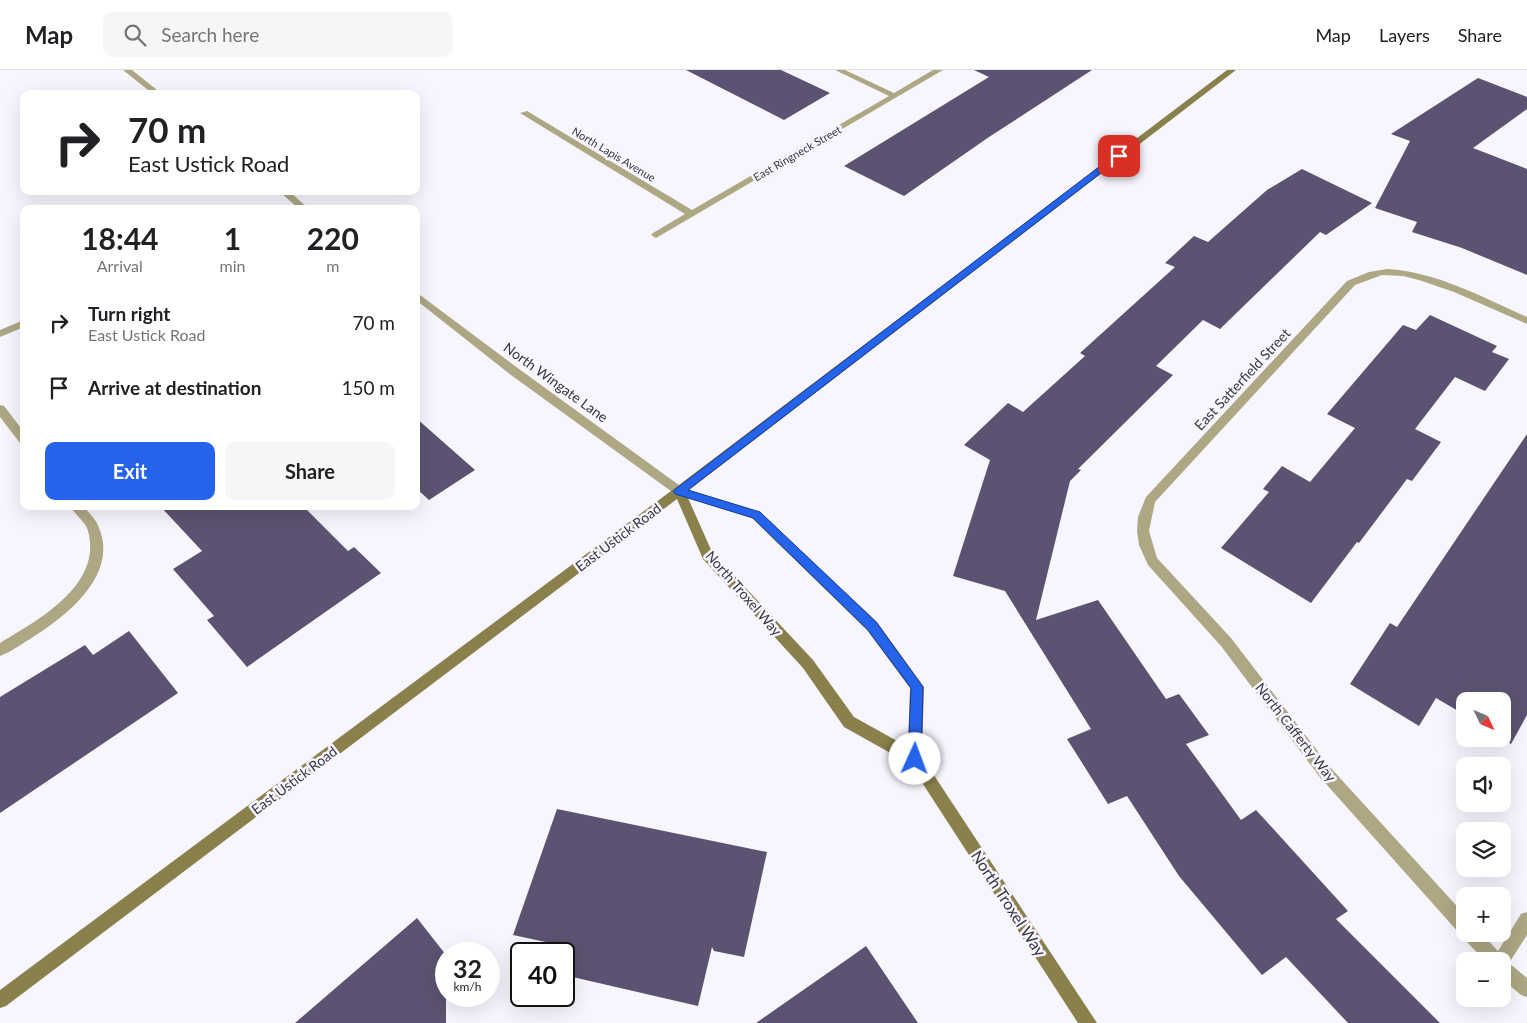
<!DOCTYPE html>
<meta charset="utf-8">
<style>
body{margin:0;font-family:Lato,sans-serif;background:#f6f6f6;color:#202124;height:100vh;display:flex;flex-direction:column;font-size:19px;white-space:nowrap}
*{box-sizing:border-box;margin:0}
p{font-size:16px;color:#757577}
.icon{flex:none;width:28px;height:28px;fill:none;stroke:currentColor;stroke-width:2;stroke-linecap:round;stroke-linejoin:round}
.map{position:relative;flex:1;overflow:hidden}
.details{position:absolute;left:20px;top:135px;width:400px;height:305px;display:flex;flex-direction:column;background:#fff;border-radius:10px;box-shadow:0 5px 20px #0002}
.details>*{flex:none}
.top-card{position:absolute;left:20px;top:20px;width:400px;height:105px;border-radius:10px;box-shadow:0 5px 20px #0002;background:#fff;color:#202124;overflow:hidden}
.needle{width:32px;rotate:134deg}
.fabs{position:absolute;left:1456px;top:622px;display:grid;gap:10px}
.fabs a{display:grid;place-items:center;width:55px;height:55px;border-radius:10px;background:#fff;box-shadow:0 5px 20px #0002;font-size:25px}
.speed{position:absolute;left:435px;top:872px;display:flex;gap:10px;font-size:25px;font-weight:700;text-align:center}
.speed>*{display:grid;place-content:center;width:65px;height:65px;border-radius:50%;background:#fff;box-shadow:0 5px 20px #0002;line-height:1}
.speed small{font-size:12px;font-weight:400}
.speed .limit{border:2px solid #111;border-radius:8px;background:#fff;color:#111}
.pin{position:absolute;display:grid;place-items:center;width:42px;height:42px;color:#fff;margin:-21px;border-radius:10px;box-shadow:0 2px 8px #0006}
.me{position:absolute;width:55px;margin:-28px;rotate:2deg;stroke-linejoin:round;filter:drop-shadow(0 0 4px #0008)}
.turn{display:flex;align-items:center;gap:18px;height:105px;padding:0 25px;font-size:22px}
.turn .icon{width:65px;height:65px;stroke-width:2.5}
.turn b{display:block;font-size:35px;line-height:42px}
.eta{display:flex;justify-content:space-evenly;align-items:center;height:85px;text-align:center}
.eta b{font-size:30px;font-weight:700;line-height:35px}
.primary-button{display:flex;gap:10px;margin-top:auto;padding:10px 25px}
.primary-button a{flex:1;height:58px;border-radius:10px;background:#2563eb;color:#fff;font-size:20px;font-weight:700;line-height:58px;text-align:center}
.primary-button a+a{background:#f6f6f6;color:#202124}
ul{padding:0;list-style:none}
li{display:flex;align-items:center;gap:15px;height:65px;padding:0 25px}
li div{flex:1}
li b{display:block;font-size:19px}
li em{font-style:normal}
header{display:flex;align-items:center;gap:30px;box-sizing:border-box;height:70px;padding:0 25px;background:#fff;border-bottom:1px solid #e0e0e0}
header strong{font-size:24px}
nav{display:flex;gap:28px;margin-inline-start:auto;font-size:18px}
.search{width:350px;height:45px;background:#f6f6f6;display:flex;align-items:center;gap:12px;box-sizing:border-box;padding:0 18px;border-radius:10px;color:#757577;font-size:19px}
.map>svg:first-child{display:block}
.building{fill:#5b5371}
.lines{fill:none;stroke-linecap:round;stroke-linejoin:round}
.street{fill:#aea784;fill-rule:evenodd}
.secondary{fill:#8a804c;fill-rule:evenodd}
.route{fill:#2563eb;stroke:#184099}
.labels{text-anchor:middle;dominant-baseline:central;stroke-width:5;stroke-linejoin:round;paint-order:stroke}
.far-street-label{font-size:11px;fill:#393644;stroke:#f7f5fd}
.street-label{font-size:14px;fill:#393644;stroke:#f7f5fd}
.near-street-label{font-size:16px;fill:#393644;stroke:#f7f5fd}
</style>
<header>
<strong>Map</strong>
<div class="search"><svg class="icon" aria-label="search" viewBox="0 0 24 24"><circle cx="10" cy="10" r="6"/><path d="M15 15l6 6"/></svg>Search here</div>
<nav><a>Map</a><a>Layers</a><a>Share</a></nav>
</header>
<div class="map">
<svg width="1527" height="953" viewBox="0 0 1527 953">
<rect width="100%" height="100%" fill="#f7f5fd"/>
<path class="building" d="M686,0H781L830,23L784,50Z
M974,0H1092L989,67L904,126L844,96L989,7Z
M1478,8L1527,27V39L1473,78L1527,99V205L1462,178L1412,162L1417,152L1375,138L1410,71L1391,64Z
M1302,99L1372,133L1326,165L1320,162L1220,259L1203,250L1156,296L1173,305L1078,399L1081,400L1070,411L1036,550L1098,530L1166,629L1179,624L1209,665L1186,674L1241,750L1256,740L1348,841L1336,849L1440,953H1348L1286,887L1262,905L1179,806L1127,726L1108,734L1067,669L1091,659L1005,521L953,506L990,390L964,375L1008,333L1023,342L1085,286L1080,283L1175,197L1165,193L1194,166L1208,172L1267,120Z
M1430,245L1497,276L1492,282L1509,289L1485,321L1455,307L1415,359L1441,372L1412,411L1407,409L1359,473L1357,472L1311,533L1221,478L1269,422L1263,419L1282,396L1310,412L1355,358L1327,344L1403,255L1416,260Z
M416,348L475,400L429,430L416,418Z
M1527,364V645L1511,674L1502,668V631H1465V645L1436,628L1419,656L1350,614L1390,553L1397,557Z
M160,436H303L348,481L354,477L381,503L247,597L207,550L214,546L173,499L202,481Z
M129,561L178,623L0,743V627L85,575L93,585Z
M557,739L767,782L744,887L714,881L712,877L698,936L564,905V884H552L555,874L513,865Z
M417,848L446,885V953H295Z
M866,876L918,953H756L852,886Z"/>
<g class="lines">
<path class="street" d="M123,0H132L162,24H153Z
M835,0H845L894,23L933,0H943L656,168L651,165L653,163L685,144L520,43L527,41L692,140L889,26Z
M279,121H289L309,139H299Z
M1387,199C1437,202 1482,227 1527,247V254L1454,222L1419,210L1403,206L1382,205L1355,215L1155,432L1149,461L1157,488L1231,568L1329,696L1465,845V864H1482L1498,881L1521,844L1527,842V865L1509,893L1527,908V927L1521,925L1502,909V891H1485L1465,870L1463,864L1459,863L1319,706L1221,576L1148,495L1139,475L1137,461L1138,447L1146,427L1347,211L1369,202Z
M416,222L519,299L683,418L685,421L683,424H675L511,305L416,230Z
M24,250V257L0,267V260Z
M0,335L4,336L24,362V374L20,373L0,347Z
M70,436H83C89,443 96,449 99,458C119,506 65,547 30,569C20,575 11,582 0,586V573C38,550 103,515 88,461C86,452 75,445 70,436Z"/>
<path class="secondary" d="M1227,0H1236L689,420L760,442L877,552L924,617L922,687L1097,953H1078L910,694L844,657L803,598L703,489L677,429L6,936L0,938V920L675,418ZM688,428L752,448L867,560L910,618L908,677L854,647L813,590L712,482Z"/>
</g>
<path class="route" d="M1116,84L1123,86L688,420L760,442L876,552L923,617L921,689L919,693L915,695L910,693L908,689L911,618L868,560L753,448L675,424L673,421Z"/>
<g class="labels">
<g class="far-street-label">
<text transform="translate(797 83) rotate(-30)">East Ringneck Street</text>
<text transform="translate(614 84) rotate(31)">North Lapis Avenue</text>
</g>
<g class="street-label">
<text transform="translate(1242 309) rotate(-47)">East Satterfield Street</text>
<text transform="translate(556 312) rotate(36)">North Wingate Lane</text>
<text transform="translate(618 467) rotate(-37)">East Ustick Road</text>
<text transform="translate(744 523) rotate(49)">North Troxel Way</text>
<text transform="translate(1296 662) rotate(52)">North Cafferty Way</text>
<text transform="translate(294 710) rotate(-37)">East Ustick Road</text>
</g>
<g class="near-street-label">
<text transform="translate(1009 833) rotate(57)">North Troxel Way</text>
</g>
</g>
</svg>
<div class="fabs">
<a><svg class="needle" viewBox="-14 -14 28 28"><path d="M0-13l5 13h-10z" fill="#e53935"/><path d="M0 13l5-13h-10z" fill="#757577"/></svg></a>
<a><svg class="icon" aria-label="sound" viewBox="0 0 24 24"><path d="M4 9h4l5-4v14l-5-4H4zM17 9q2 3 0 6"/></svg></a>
<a><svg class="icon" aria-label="layers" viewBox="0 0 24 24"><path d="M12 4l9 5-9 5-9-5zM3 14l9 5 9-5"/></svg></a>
<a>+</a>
<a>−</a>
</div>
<div class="speed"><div>32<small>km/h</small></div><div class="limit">40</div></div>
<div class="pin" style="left:1119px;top:86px;background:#d93025"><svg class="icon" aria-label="arrive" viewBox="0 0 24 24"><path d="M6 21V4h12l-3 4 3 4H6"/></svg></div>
<svg class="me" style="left:915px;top:689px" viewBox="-20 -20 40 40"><circle r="19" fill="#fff"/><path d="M0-13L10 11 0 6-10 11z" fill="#2563eb"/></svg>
<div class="top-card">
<div class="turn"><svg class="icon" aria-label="right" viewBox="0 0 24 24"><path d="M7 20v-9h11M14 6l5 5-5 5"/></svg><div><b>70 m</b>East Ustick Road</div></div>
</div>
<section class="details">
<div class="eta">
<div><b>18:44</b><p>Arrival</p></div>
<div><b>1</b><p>min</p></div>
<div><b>220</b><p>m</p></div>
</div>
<ul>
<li><svg class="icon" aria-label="right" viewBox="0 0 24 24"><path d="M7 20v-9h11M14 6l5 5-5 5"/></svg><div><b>Turn right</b><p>East Ustick Road</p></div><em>70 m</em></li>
<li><svg class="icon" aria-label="arrive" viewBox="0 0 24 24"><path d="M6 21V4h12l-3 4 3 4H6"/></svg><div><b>Arrive at destination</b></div><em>150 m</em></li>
</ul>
<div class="primary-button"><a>Exit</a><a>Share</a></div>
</section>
</div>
